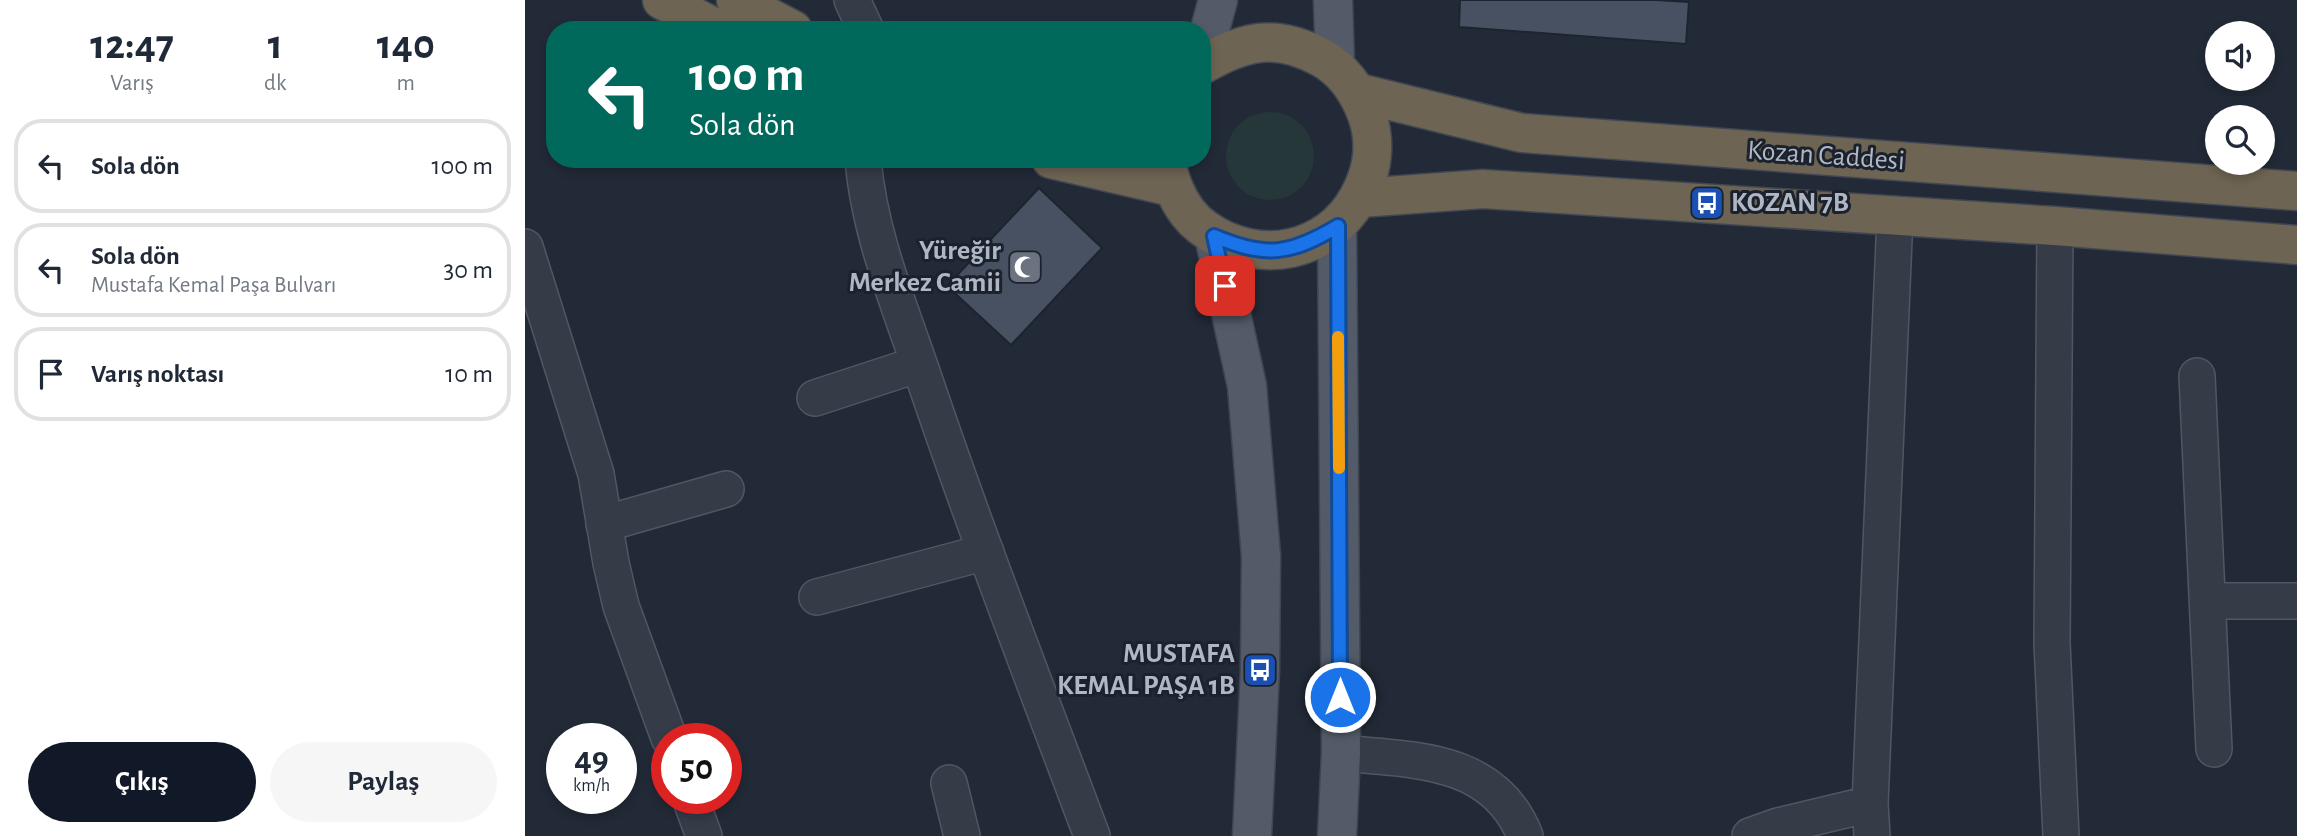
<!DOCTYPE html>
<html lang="tr">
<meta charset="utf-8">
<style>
body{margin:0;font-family:"Alegreya Sans",sans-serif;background:#f6f6f7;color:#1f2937;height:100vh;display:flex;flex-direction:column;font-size:26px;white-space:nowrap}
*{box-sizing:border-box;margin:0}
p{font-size:23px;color:#747a83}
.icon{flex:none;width:38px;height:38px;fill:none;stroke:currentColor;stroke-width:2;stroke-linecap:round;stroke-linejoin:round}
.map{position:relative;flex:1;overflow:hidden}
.side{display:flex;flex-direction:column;background:#fff;width:525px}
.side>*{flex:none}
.guide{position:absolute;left:21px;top:21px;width:665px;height:147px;border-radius:28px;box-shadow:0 4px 10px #0003;background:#00695c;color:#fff;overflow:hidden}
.buttons{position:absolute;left:1680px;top:21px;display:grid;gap:14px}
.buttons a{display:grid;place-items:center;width:70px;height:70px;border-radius:50%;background:#fff;box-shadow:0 4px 10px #0003;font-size:35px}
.speed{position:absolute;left:21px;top:723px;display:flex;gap:14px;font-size:35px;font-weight:700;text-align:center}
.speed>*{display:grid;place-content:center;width:91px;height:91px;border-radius:50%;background:#fff;box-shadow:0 4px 10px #0003;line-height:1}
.speed small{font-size:18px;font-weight:400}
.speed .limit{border:10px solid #d22;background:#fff;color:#111}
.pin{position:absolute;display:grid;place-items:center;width:60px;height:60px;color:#fff;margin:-30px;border-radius:14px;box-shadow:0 4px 10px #0006}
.me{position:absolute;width:77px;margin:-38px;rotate:0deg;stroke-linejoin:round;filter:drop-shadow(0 0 5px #0008)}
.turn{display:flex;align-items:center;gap:24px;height:147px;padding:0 28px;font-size:32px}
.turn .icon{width:91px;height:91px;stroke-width:2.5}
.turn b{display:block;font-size:49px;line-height:60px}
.eta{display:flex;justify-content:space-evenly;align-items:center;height:119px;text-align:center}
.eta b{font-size:42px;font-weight:600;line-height:49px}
.cta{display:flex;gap:14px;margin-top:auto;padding:14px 28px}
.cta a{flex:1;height:80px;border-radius:42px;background:#111827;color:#fff;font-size:28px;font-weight:600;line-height:80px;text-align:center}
.cta a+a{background:#f6f6f7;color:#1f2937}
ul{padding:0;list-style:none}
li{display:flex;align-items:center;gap:21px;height:94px;margin:0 14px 10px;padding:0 14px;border:4px solid #e0e1e3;border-radius:28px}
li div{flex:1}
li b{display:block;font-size:26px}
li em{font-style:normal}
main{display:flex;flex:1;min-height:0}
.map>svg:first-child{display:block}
.green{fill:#253739}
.building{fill:#485161;stroke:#1d242f;stroke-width:2}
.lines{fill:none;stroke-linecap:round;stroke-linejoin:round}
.minor-casing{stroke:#505763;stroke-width:38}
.major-casing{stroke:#3f4651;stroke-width:41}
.highway-casing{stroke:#404753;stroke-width:41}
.minor{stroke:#353c48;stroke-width:35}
.major{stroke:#535b68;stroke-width:38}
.highway{stroke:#6e6453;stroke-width:38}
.route-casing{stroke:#114b97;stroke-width:18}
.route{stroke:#1a73e8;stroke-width:12}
.slow{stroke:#f59e0b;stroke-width:12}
.labels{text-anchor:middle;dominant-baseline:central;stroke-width:6;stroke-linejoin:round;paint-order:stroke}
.street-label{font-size:28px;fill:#b0b7c4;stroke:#1b222d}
.poi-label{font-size:28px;font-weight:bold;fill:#b0b7c4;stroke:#1b222d;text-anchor:end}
</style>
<main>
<section class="side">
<div class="eta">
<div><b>12:47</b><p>Varış</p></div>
<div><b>1</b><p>dk</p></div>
<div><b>140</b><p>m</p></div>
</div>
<ul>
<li><svg class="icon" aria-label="left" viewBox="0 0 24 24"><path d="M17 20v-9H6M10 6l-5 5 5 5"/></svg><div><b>Sola dön</b></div><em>100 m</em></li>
<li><svg class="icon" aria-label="left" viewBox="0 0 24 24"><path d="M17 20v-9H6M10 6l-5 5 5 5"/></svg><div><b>Sola dön</b><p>Mustafa Kemal Paşa Bulvarı</p></div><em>30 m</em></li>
<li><svg class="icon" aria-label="arrive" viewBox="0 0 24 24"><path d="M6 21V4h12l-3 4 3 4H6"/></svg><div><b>Varış noktası</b></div><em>10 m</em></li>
</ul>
<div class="cta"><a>Çıkış</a><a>Paylaş</a></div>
</section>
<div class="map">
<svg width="1772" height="836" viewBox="0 0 1772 836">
<rect width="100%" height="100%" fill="#222a37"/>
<path class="green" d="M701 156a44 44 0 1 1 88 0a44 44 0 1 1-88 0Z"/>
<path class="building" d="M935,0H1131L1164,2L1161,44L934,27Z
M514,188L577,248L486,345L422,286Z"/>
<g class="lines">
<g class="minor-casing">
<path id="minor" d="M327,0L341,30
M338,159C344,234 375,307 399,378C451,532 510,684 567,836
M1530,226L1527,643L1536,836
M0,247L71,474L86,563L96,606L144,738
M1672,376L1689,749
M290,398L394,364
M79,524L201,489
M292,597L461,552
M1683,601H1772
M816,753C887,760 969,757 1000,836
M424,783L437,836
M165,798L179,836
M1225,836L1253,826L1345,804
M1347,836L1345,804L1370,216"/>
</g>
<g class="major-casing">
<path id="major" d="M808,0L810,65
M677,59L693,0
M689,236L722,386L736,556L735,670L727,836
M812,836L816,753L812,226"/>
</g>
<g class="highway-casing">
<path id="highway" d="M137,0L194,30
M211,0L268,30
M834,93L997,133L1772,191
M526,159L647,187
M640,159C645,179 650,196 663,213C672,225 688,235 701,241C761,266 821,238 842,178C849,158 849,135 842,115C833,91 820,71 797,58C752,33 720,40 677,65
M835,198L958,189L1530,226L1772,245"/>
</g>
<use href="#minor" class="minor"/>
<use href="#major" class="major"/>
<use href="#highway" class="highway"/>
</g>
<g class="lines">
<g class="route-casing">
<path id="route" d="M700,286L689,236C741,258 765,255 813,226L815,697"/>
</g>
<use href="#route" class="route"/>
<path class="slow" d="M813,337L814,468"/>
</g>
<defs>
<g id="bus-square" transform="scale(1.75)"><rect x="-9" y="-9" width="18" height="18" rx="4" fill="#1a4fb4" stroke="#1b222d"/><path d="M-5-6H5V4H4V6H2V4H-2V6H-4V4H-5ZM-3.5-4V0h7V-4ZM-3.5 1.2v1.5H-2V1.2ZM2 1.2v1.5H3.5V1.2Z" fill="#fff"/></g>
<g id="mosque-square" transform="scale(1.75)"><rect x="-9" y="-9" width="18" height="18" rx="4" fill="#6b7280" stroke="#1b222d"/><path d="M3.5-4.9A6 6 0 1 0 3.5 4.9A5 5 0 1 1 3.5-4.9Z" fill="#fff"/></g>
</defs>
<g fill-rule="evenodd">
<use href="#bus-square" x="1182" y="203"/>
<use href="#mosque-square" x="500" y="267"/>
<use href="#bus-square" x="735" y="670"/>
</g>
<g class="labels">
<g class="street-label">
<text transform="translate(1301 156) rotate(4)">Kozan Caddesi</text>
</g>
<g class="poi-label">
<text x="1206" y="203" text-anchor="start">KOZAN 7B</text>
<text x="476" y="251">Yüreğir<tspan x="476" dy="32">Merkez Camii</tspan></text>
<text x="710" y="654">MUSTAFA<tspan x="710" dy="32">KEMAL PAŞA 1B</tspan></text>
</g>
</g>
</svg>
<div class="buttons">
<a><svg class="icon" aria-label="sound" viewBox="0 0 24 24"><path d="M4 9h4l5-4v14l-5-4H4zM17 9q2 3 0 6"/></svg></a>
<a><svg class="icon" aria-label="search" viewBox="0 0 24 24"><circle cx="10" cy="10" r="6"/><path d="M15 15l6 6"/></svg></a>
</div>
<div class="speed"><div>49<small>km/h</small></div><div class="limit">50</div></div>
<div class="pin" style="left:700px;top:286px;background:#d93025"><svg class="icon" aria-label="arrive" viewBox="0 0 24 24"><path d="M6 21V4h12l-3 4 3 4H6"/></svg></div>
<svg class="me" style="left:815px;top:697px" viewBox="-20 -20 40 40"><circle r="17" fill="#1a73e8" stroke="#fff" stroke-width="3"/><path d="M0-11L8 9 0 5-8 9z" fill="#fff"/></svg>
<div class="guide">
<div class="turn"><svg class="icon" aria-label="left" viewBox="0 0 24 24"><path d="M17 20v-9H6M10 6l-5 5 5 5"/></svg><div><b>100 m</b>Sola dön</div></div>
</div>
</div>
</main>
